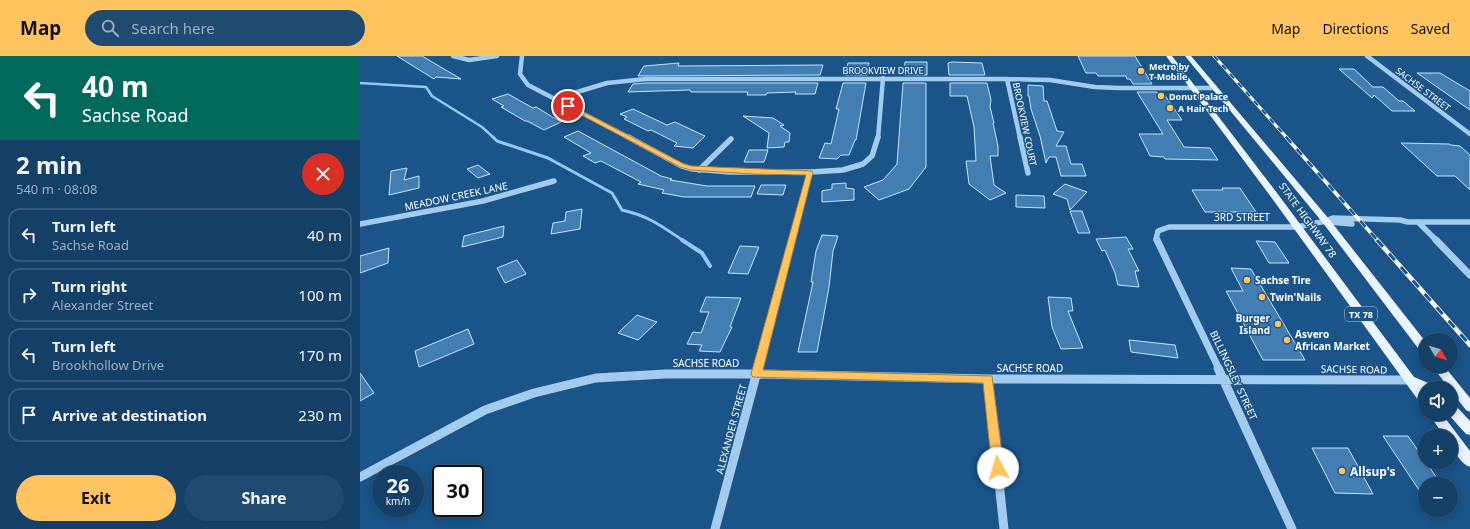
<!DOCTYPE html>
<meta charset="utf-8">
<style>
body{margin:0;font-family:"Noto Sans",sans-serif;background:#214a70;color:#f1f3f6;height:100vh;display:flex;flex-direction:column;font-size:15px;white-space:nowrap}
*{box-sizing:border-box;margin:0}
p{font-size:13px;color:#9dafc0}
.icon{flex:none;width:22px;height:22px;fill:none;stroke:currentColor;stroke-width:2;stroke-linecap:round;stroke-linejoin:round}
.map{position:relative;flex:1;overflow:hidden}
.drawer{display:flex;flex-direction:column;background:#143f67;width:360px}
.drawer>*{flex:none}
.banner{background:#00695c;color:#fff;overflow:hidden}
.needle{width:26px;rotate:128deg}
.fabs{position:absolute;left:1058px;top:277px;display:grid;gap:8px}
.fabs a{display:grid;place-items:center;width:40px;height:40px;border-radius:50%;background:#143f67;box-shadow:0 2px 10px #0003,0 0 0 1px #33587b;font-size:20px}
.speed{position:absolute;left:12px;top:409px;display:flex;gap:8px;font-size:20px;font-weight:700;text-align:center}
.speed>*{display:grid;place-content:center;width:52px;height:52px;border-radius:50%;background:#143f67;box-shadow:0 2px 10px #0003,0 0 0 1px #33587b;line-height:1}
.speed small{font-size:10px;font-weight:400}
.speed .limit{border:2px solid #111;border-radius:6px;background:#fff;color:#111}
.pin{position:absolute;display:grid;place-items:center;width:34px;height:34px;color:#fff;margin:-17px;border:2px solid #fff;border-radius:50%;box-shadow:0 1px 4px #0007}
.me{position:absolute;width:44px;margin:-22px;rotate:354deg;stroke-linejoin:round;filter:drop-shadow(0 0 3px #0008)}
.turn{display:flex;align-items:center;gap:14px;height:84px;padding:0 16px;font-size:18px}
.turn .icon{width:52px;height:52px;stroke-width:2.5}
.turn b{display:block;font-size:28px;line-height:34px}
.round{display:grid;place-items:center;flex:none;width:42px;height:42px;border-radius:21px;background:#214a70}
.summary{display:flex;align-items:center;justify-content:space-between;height:68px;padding:0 16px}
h1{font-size:24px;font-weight:700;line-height:30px}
.action{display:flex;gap:8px;margin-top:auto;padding:8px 16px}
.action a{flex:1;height:46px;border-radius:24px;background:#ffc45f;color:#111;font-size:16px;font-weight:700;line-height:46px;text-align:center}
.action a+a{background:#214a70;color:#f1f3f6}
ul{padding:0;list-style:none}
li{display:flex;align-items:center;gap:12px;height:54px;margin:0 8px 6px;padding:0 8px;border:2px solid #33587b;border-radius:12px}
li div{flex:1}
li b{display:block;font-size:15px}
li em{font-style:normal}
header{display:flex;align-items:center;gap:24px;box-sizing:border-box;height:56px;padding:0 20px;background:#ffc45f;color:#111}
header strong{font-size:19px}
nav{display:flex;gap:22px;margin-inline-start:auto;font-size:14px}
.search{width:280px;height:36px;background:#214a70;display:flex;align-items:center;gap:10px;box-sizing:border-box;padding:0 14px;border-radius:22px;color:#9dafc0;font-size:15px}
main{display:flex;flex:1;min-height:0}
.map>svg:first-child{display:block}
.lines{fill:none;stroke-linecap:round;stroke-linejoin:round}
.stream-far2{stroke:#96c7ef;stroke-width:2.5}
.stream-far1{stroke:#96c7ef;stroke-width:3}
.stream{stroke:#96c7ef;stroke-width:4}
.building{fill:#437eb2;stroke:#c9e3f9}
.minor-far3{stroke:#a3cbed;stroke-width:4.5}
.minor-far2{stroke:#a3cbed;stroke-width:5.5}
.minor-far1{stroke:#a3cbed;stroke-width:7}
.minor{stroke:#a3cbed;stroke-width:9}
.major{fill:#e9f4ff;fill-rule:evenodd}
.rail-far2-casing{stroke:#fff;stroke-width:3}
.rail-far1-casing{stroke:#fff;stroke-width:3.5}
.rail-casing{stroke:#fff;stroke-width:4.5}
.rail-far2{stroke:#1a5489;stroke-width:2;stroke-dasharray:6;stroke-linecap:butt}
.rail-far1{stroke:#1a5489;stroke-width:2.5;stroke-dasharray:8;stroke-linecap:butt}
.rail{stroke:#1a5489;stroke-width:3;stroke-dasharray:9;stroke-linecap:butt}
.route{fill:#ffc45f;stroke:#a67f3e}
.poi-dot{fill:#ffc45f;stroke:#1a5489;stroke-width:1.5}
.labels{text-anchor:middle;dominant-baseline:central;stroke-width:3;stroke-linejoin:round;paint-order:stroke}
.far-poi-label{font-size:9px;font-weight:bold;fill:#fff;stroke:#1a5489;text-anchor:start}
.far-street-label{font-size:9px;fill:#fff;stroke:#1a5489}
.shield{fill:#1a5489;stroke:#baccdc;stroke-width:1}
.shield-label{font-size:9px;font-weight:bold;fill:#fff}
.street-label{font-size:10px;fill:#fff;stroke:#1a5489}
.poi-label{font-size:10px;font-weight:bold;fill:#fff;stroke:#1a5489;text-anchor:start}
.near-poi-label{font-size:12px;font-weight:bold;fill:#fff;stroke:#1a5489;text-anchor:start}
</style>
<header>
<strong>Map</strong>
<div class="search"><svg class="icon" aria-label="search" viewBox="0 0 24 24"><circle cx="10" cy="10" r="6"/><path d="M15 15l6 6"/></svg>Search here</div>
<nav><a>Map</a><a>Directions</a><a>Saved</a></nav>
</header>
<main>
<section class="drawer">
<div class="banner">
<div class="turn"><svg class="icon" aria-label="left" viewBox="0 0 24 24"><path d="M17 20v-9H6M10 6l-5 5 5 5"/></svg><div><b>40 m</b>Sachse Road</div></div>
</div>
<div class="summary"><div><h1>2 min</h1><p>540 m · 08:08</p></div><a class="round" style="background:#d93025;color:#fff"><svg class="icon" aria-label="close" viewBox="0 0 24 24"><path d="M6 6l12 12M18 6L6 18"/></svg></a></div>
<ul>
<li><svg class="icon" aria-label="left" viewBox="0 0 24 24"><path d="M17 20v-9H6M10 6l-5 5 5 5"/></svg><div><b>Turn left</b><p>Sachse Road</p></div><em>40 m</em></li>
<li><svg class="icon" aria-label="right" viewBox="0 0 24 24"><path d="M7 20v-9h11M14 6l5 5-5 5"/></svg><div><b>Turn right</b><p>Alexander Street</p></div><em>100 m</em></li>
<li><svg class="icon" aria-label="left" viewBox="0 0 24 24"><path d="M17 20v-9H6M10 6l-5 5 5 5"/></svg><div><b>Turn left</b><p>Brookhollow Drive</p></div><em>170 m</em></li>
<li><svg class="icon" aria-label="arrive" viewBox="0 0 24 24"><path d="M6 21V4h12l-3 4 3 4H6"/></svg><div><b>Arrive at destination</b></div><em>230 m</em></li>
</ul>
<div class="action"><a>Exit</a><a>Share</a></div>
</section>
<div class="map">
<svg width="1110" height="473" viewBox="0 0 1110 473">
<rect width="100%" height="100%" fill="#1a5489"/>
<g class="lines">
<path class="stream-far2" d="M0,27L66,31L72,40L122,71L134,82"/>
<path class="stream-far1" d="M133,81L137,85L188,102L252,137L262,154C289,160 301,170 324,185"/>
<path class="stream" d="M322,184L342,197L350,210"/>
</g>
<path class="building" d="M37,0H62L101,23L76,21L74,23Z
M718,0H775L792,28H773L770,23H767L766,20H738L736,17H726Z
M545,6H567V19H544Z
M592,6L622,7L625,19H589L588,7Z
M319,7L318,10L463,9L460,19L278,20L284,10Z
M488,7H509L507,19H485Z
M979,13H994L1013,31H1023L1039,45H1043L1055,55H1032L1014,39L1012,42Z
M1057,17H1080L1110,35V54Z
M286,27H458L455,38H435L436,36L407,37L406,39H387L388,36H331L330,34L268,36L273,28Z
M483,27H506L496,84H495L489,99H481L477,103L459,102L465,87L471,88L479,53H476Z
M543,27H566V111L549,133L519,144L504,131L523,124L537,108Z
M590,27H627L631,44L630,51L634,67H633L638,90V100H630L634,129L646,137L630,144L609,128L606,105H616L614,71L607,40H590Z
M668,29L683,30L684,45H687L697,75L704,76L696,90H706L711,108H722L726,120H701L696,101H689L686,107L680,80L671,53L669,40H668Z
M777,36H797L798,38H804L822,64H807L824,91L850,92L858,104L805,103L804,101L790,100L779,78H803Z
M148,38L173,52L176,51L201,66L184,74L167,65H165L141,51L144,50L132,43Z
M273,53L307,69L315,66L345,80L333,92L314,90L317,87L291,74L288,75L264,63L267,61L260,58Z
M383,60L413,62L424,69L420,70L430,77L429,86H425L424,91L407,92L409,77Z
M218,75L301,120L312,123L310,124L347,130H395L391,141H324L302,137L304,134L278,128L281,126L241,105L235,107L223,100L231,97L204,81Z
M1041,87L1089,88L1091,89L1100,90L1110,99V134L1095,120H1077Z
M389,94H408L404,106H384Z
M118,109L130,118L118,122L107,113Z
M47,112L44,124L59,120V132L29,139L31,115Z
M486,127V132L494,133V144L462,146V135L472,133V128Z
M705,128L727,136L710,154L707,143L693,138Z
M401,129H426L423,139L397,138Z
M862,132H880L896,156H845L832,134H863Z
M656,139L684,140L685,152L656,151Z
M222,153L220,173L191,178L193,167L205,165L206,156Z
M710,155H722L730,177H718Z
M144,170L143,181L102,191L104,180Z
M462,179L478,180L473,195L469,231L457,296H438L453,226H451L456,195Z
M766,181L773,193H768L779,215H775L779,231L758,229L755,217L745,194L742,195L736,183Z
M896,185L915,186L929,207H909Z
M380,190L399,191L388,218L368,217Z
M29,192L28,207L0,217V200Z
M157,204L166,218L145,227L137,212Z
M871,212L891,213L945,304H903L866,235H883Z
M346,241L381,242L370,271H372L360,296L339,295L342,289L327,288L333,276L341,277L349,256H340Z
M688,241L711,242L713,255H708L723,292L701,293L692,271Z
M277,259L297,266L278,284L258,277Z
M108,273L114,288L59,311L55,295Z
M769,284L815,289L818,302L771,296Z
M0,317L14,337L0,345Z
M1023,380H1048L1081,428H1065V443Z
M952,392H988L1013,438L975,437Z"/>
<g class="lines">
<path class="minor-far3" d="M93,0L109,4L137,0
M162,0L160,18L168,29L270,82
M1007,0L1110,78
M647,23L660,82
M194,43L247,27L286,23H647L690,24L735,31L758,32H855
M518,82L523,22"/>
<path class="minor-far2" d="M268,81L322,110L333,113L370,116H451L483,114L503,108L512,100L518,81
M660,81L668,117
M339,114L371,83
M969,166L992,168
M1058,166L1077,185
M0,168L123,145L194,125
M432,185L450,116
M797,185L796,183L798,175L809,171H937L966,165L973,162L1040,164L1048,166H1110"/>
<path class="minor-far1" d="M797,184L859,313
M1076,184L1110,219
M398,313L432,184"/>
<path class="minor" d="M858,312L932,473
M628,323L644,473
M0,421L125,354L174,337L236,322L305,318H397L628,323L1050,324
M355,473L398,312"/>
<path class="major" d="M806,0H812L917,137L1054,321L1073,329L1075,332H1065V350L1061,348L911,141Z
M825,0H831L969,163L1065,285V297L1061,296L963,167Z
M1072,310H1084L1110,342V356L1106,354L1091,335V332H1089Z
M1091,348L1095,349L1110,365V379L1106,378L1088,358H1091Z
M1069,358H1082L1110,395V411C1099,407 1091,391 1091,380H1084Z"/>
<g class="rail-far2-casing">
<path id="rail-far2" d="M854,0L927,82"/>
</g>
<g class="rail-far1-casing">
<path id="rail-far1" d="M926,81L1018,185"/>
</g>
<g class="rail-casing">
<path id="rail" d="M1017,184L1110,289"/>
</g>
<use href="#rail-far2" class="rail-far2"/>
<use href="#rail-far1" class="rail-far1"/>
<use href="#rail" class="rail"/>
</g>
<path class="route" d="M206,49H210L324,108L331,110L452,115L453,116L403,314L632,320L644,412L642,415L638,417L634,415L632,412L623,327L393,321L391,318L446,119L393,118L331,114L320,111L206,51Z"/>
<g class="poi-dot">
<circle cx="781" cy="15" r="4"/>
<circle cx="801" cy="40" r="4"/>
<circle cx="810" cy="52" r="4"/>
<circle cx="887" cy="224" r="4"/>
<circle cx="902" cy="241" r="4"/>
<circle cx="918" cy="268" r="4"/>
<circle cx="927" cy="284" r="4"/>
<circle cx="982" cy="415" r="4"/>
</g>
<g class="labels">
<g class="far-poi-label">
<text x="789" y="10">Metro by<tspan x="789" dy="10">T-Mobile</tspan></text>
<text x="809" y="40">Donut Palace</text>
<text x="818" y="52">A Hair Tech</text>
</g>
<g class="far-street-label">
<text x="523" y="14">BROOKVIEW DRIVE</text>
<text transform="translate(1063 33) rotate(37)">SACHSE STREET</text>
<text transform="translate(665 68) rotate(78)">BROOKVIEW COURT</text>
</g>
<rect class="shield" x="985" y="251" width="32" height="14" rx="3"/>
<g class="shield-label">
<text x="1001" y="258">TX 78</text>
</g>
<g class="street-label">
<text transform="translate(96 140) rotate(-12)">MEADOW CREEK LANE</text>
<text x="882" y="161">3RD STREET</text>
<text transform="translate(948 164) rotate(54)">STATE HIGHWAY 78</text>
<text x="346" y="307">SACHSE ROAD</text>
<text x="670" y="312">SACHSE ROAD</text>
<text transform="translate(994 313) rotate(1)">SACHSE ROAD</text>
<text transform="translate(874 319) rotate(65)">BILLINGSLEY STREET</text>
<text transform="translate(371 373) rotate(-75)">ALEXANDER STREET</text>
</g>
<g class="poi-label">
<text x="895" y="224">Sachse Tire</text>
<text x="910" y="241">Twin'Nails</text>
<text x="910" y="262" text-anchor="end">Burger<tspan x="910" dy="12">Island</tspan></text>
<text x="935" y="278">Asvero<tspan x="935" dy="12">African Market</tspan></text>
</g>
<g class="near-poi-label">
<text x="990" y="415">Allsup's</text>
</g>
</g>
</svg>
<div class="fabs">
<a><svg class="needle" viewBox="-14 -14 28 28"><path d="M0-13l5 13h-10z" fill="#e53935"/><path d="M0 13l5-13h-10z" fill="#9dafc0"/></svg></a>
<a><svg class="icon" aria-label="sound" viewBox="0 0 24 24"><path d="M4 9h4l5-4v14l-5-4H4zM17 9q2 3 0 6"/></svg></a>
<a>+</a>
<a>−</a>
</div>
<div class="speed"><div>26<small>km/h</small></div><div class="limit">30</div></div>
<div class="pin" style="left:208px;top:50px;background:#d93025"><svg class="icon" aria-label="arrive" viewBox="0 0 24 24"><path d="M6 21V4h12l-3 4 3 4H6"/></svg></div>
<svg class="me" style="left:638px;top:412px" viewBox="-20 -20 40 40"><circle r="19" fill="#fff"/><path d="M0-13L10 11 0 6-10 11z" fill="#ffc45f"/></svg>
</div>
</main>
